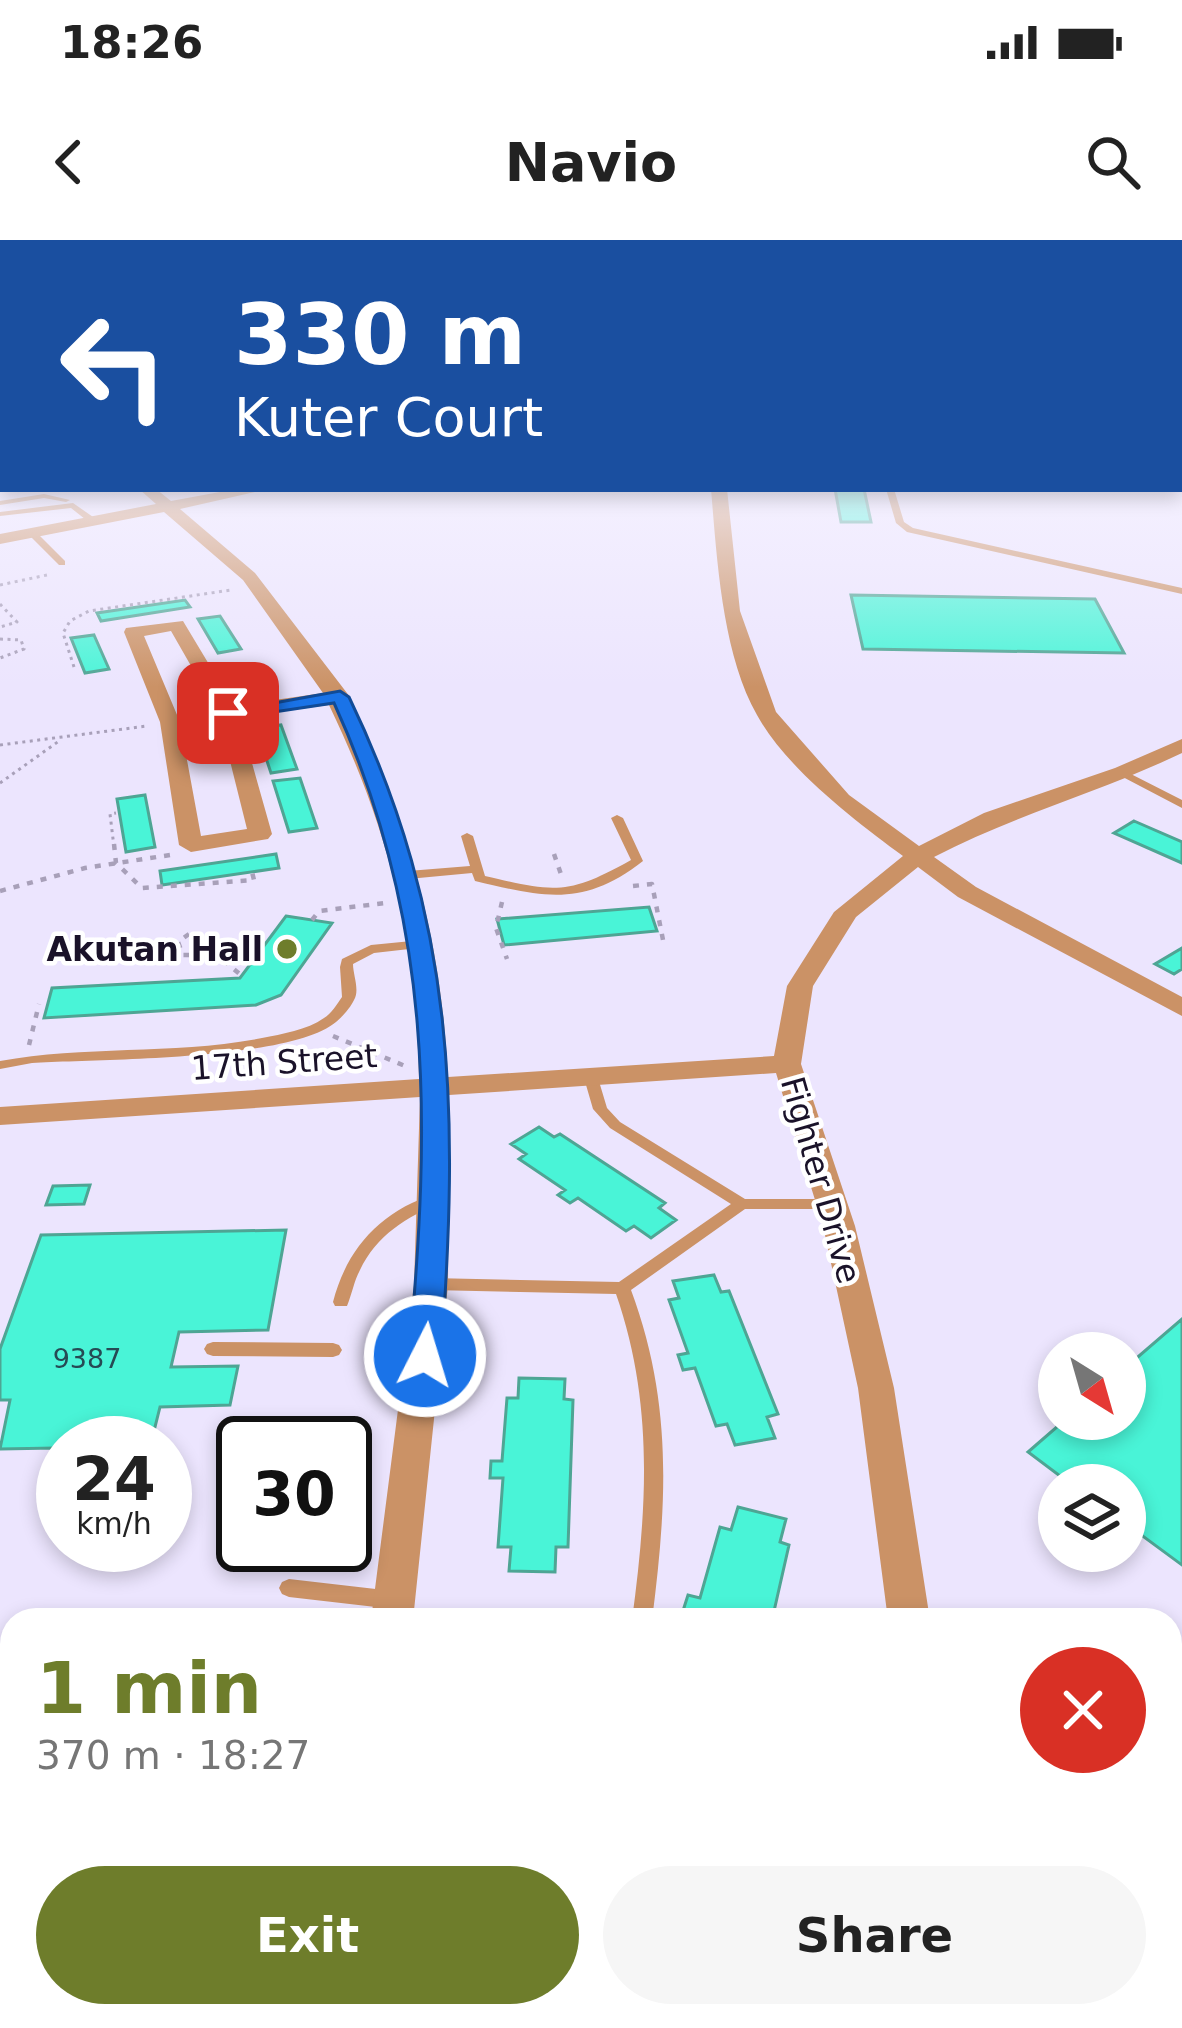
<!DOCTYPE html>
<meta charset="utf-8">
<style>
body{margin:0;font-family:"DejaVu Sans",sans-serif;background:#f6f6f6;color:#222;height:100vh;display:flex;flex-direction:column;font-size:45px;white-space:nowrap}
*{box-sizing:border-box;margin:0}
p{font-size:39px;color:#767676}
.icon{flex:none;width:66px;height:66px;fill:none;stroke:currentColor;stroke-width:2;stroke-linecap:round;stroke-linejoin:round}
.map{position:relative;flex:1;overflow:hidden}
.side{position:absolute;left:0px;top:1368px;width:1182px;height:420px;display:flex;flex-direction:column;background:#fff;border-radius:36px 36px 0 0;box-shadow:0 6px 18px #0003}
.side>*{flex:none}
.hud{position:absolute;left:0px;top:0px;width:1182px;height:252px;box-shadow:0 6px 18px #0003;background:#1a4fa0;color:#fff;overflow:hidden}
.needle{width:78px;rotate:143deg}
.fabs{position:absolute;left:1038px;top:1092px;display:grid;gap:24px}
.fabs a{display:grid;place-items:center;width:108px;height:108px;border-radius:50%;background:#fff;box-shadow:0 6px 18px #0003;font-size:60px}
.speed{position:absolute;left:36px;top:1176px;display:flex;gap:24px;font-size:60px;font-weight:700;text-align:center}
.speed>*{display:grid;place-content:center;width:156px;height:156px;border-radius:50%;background:#fff;box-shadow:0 6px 18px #0003;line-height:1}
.speed small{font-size:30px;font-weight:400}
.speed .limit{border:6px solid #111;border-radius:18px;background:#fff;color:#111}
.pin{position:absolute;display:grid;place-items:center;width:102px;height:102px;color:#fff;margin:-51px;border-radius:24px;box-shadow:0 6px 18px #0006}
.me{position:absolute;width:132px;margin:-66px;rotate:5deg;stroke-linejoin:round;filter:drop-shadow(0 0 9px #0008)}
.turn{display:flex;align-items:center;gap:42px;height:252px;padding:0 36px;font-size:54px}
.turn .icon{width:156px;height:156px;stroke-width:2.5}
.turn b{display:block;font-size:84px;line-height:102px}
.round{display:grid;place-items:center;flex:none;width:126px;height:126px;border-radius:63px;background:#f6f6f6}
.headline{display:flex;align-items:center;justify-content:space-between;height:204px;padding:0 36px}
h1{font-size:72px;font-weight:800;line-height:90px;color:#6e7d2b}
.cta{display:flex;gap:24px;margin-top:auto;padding:24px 36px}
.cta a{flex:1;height:138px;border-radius:72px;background:#6e7d2b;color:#fff;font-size:48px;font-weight:800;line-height:138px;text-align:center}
.cta a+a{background:#f6f6f6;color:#222}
.status{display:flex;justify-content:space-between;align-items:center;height:84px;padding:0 60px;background:#fff;direction:ltr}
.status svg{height:33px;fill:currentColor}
header{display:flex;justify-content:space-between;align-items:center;height:156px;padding:0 36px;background:#fff;font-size:54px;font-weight:800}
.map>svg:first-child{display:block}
.building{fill:#49f4d7;stroke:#4ea594;stroke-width:3}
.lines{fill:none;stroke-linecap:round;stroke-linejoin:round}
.path-far1{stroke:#a8a0b9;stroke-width:3;stroke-dasharray:3 4.5;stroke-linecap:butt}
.path{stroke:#a8a0b9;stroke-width:4.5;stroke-dasharray:6 8;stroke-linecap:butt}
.lane{fill:#cb9266;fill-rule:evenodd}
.street{fill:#cb9266;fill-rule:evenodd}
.route{fill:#1a73e8;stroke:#114b97;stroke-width:3}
.poi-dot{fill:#6e7d2b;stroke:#fff;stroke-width:4.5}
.labels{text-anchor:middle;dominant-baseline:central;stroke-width:9;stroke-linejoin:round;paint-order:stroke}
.number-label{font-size:27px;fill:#264a54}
.poi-label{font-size:33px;font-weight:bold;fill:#1a1229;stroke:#fff;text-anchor:end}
.street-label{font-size:33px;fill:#1a1229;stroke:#fff}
</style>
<div class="status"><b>18:26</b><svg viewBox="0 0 49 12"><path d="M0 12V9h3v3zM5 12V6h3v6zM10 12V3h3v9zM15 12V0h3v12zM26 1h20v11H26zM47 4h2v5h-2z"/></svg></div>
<header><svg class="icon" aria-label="back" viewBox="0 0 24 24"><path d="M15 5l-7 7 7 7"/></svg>Navio<svg class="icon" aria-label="search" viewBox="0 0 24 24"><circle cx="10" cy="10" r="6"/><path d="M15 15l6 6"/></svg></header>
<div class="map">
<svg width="1182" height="1788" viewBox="0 0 1182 1788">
<rect width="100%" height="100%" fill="#ece5fe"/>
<path class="building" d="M835,249H864L871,282H841Z
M851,355L1095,359L1124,413L863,409Z
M185,360L190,367L101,381L97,373Z
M220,376L241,409L218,413L198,379Z
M94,395L109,429L85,433L71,398Z
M281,485L297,529L271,533L256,488Z
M300,538L317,588L289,592L273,541Z
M145,555L155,607L126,612L117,559Z
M1134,581L1182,602V623L1114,593Z
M276,614L279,628L162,645L160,631Z
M649,667L657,691L504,705L497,679Z
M286,676L332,683L281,755L256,765L44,778L52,748L240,738Z
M1182,708V729L1174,734L1155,724Z
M539,887L554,897L560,894L665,963L659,968L676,980L651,998L634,986L626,991L578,958L570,963L558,955L565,950L519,919L526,914L511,904Z
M90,945L84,964L46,965L53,946Z
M286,990L268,1090L179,1092L171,1127L238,1126L230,1165L160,1167L151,1203H63V1257L39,1258L54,1208L0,1209L10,1160H0V1109L41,995Z
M714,1035L721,1052L729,1051L778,1174L767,1177L775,1198L735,1205L727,1184L716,1186L695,1128L683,1130L678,1115L688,1113L669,1060L679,1058L673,1041Z
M1182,1079V1325L1125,1283V1245H1072L1028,1212L1066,1179H1125V1128Z
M519,1138L565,1139L564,1159L573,1160L568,1307H556L555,1332L509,1331L511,1307H498L503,1238H490L491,1221H502L507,1158H518Z
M738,1267L786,1279L780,1302L789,1305L772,1380H696L682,1374L688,1355L700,1358L720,1287L731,1290Z
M431,1776H533L521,1788H441Z"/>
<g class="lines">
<path class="path-far1" d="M0,239L3,235
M0,345L47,335
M0,364L17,382L0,387
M0,399L21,400L24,409L0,418
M74,427L63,393L70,381L89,371L231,350
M0,505L147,486
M0,543L59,501
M114,607L110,574L116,573"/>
<path class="path" d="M114,604L116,623L142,648L254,640L252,632
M554,614L562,637
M633,646L652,644L664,705
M0,651L85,628L170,615
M502,662L496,688L507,719
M312,680L319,671L385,663
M189,694L178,702L183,715H217L242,736
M333,796L405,826
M29,805L39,764"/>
<path class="lane" d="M0,212H3V216H0Z
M886,249H894L904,282L913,288L1182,348V354L907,292L896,283Z
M44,254L70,260L66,262L44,258L0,265V261Z
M73,263L96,279V283H90L71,268L0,276V272Z
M29,291H35L65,321V325H59L29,295Z
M228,470L232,471V475L170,485L165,482L170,479Z
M1123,530L1182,560V568L1119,535L1118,533Z
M617,575L623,578L643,621C583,668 543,657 475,641L472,633L408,639L402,635L408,631L470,626L461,596L467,593L473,596L485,636C554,652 567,656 631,620L611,578Z
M422,700L428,704L427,707L374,713L353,724C353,735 360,750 354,760C351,767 342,777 336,782C289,821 98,819 32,823L0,829V821C86,805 175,815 262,798C282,794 307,790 324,778C331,774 337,764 342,757L340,727L342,719L371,705Z
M591,834L598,838L607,868L620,882L745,959H832L840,964L832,969H745L631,1050C673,1163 667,1263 652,1380H632C647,1268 654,1163 616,1054L431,1050L425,1048L423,1044L425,1040L431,1038L619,1042L731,964L610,888L593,869L584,838Z
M435,954L443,959L441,963C407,976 376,996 360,1030C354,1041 352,1054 347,1066H335L333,1062C347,1008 381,971 435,954Z
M213,1102L333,1103L339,1105L342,1110L339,1115L333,1117L213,1116L207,1114L204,1109L207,1104Z
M289,1339L393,1351L400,1354L403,1360L400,1366L393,1369L289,1357L282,1354L279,1348L282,1342Z
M641,1776H671L664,1788H634Z"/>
<path class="street" d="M1179,233H1182V243H1179Z
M139,249H156L171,261L236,249H268L180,269L255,333L350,457L347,461C410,586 441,697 448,837L774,816L787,746L834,672L903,616C855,581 786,528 757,475C722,413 717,319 711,249H727L740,371L776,472L849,555L919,606L984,573L1115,528L1182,499V513C1101,552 1014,575 934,617L976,647L1182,757V776L958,657L918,627L856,677L813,746L801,824L855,986L894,1148L930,1380H888L858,1148L823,986L776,833L449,855L448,1045L413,1380H371L414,1045L420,857L0,885V867L419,839C416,700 389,589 329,465L239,477L272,594L268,599L191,612L179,605L160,482L124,392L126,388L183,381L234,466L323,453L243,340L164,272L0,304V294L156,264ZM171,391L218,473L247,589L201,596L180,482L144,396Z
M281,1776H331L328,1788H278Z
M918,1776H968V1788H918Z"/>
</g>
<linearGradient id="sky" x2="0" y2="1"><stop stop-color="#74b7ec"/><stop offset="0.44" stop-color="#f6f3ff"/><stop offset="1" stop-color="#f6f3ff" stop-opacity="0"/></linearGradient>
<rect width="1182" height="447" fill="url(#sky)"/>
<path class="route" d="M340,451L349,457C457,681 459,873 441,1116L425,1128L409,1116C431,882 434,681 334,463L228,479L219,473Z"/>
<circle class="poi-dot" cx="287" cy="709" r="12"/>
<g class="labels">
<g class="number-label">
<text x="87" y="1118">9387</text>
</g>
<g class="poi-label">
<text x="263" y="709">Akutan Hall</text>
</g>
<g class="street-label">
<text transform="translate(284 822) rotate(-4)">17th Street</text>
<text transform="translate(821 940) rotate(74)">Fighter Drive</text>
</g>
</g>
</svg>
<div class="fabs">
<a><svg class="needle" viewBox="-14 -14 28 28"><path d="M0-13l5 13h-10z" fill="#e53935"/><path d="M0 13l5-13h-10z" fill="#767676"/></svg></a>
<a><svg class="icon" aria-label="layers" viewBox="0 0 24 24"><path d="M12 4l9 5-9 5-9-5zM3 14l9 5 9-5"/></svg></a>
</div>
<div class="speed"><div>24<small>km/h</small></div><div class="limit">30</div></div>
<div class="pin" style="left:228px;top:473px;background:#d93025"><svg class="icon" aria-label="arrive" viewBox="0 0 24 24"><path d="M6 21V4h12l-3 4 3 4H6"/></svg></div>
<svg class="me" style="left:425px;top:1116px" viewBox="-20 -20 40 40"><circle r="17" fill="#1a73e8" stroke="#fff" stroke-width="3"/><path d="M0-11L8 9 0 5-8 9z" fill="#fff"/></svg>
<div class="hud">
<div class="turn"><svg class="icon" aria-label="left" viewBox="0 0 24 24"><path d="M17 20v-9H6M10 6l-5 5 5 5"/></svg><div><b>330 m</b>Kuter Court</div></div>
</div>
<section class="side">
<div class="headline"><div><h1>1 min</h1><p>370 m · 18:27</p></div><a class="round" style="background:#d93025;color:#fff"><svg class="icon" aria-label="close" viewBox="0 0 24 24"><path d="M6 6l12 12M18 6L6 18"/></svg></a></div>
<div class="cta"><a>Exit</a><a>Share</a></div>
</section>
</div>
